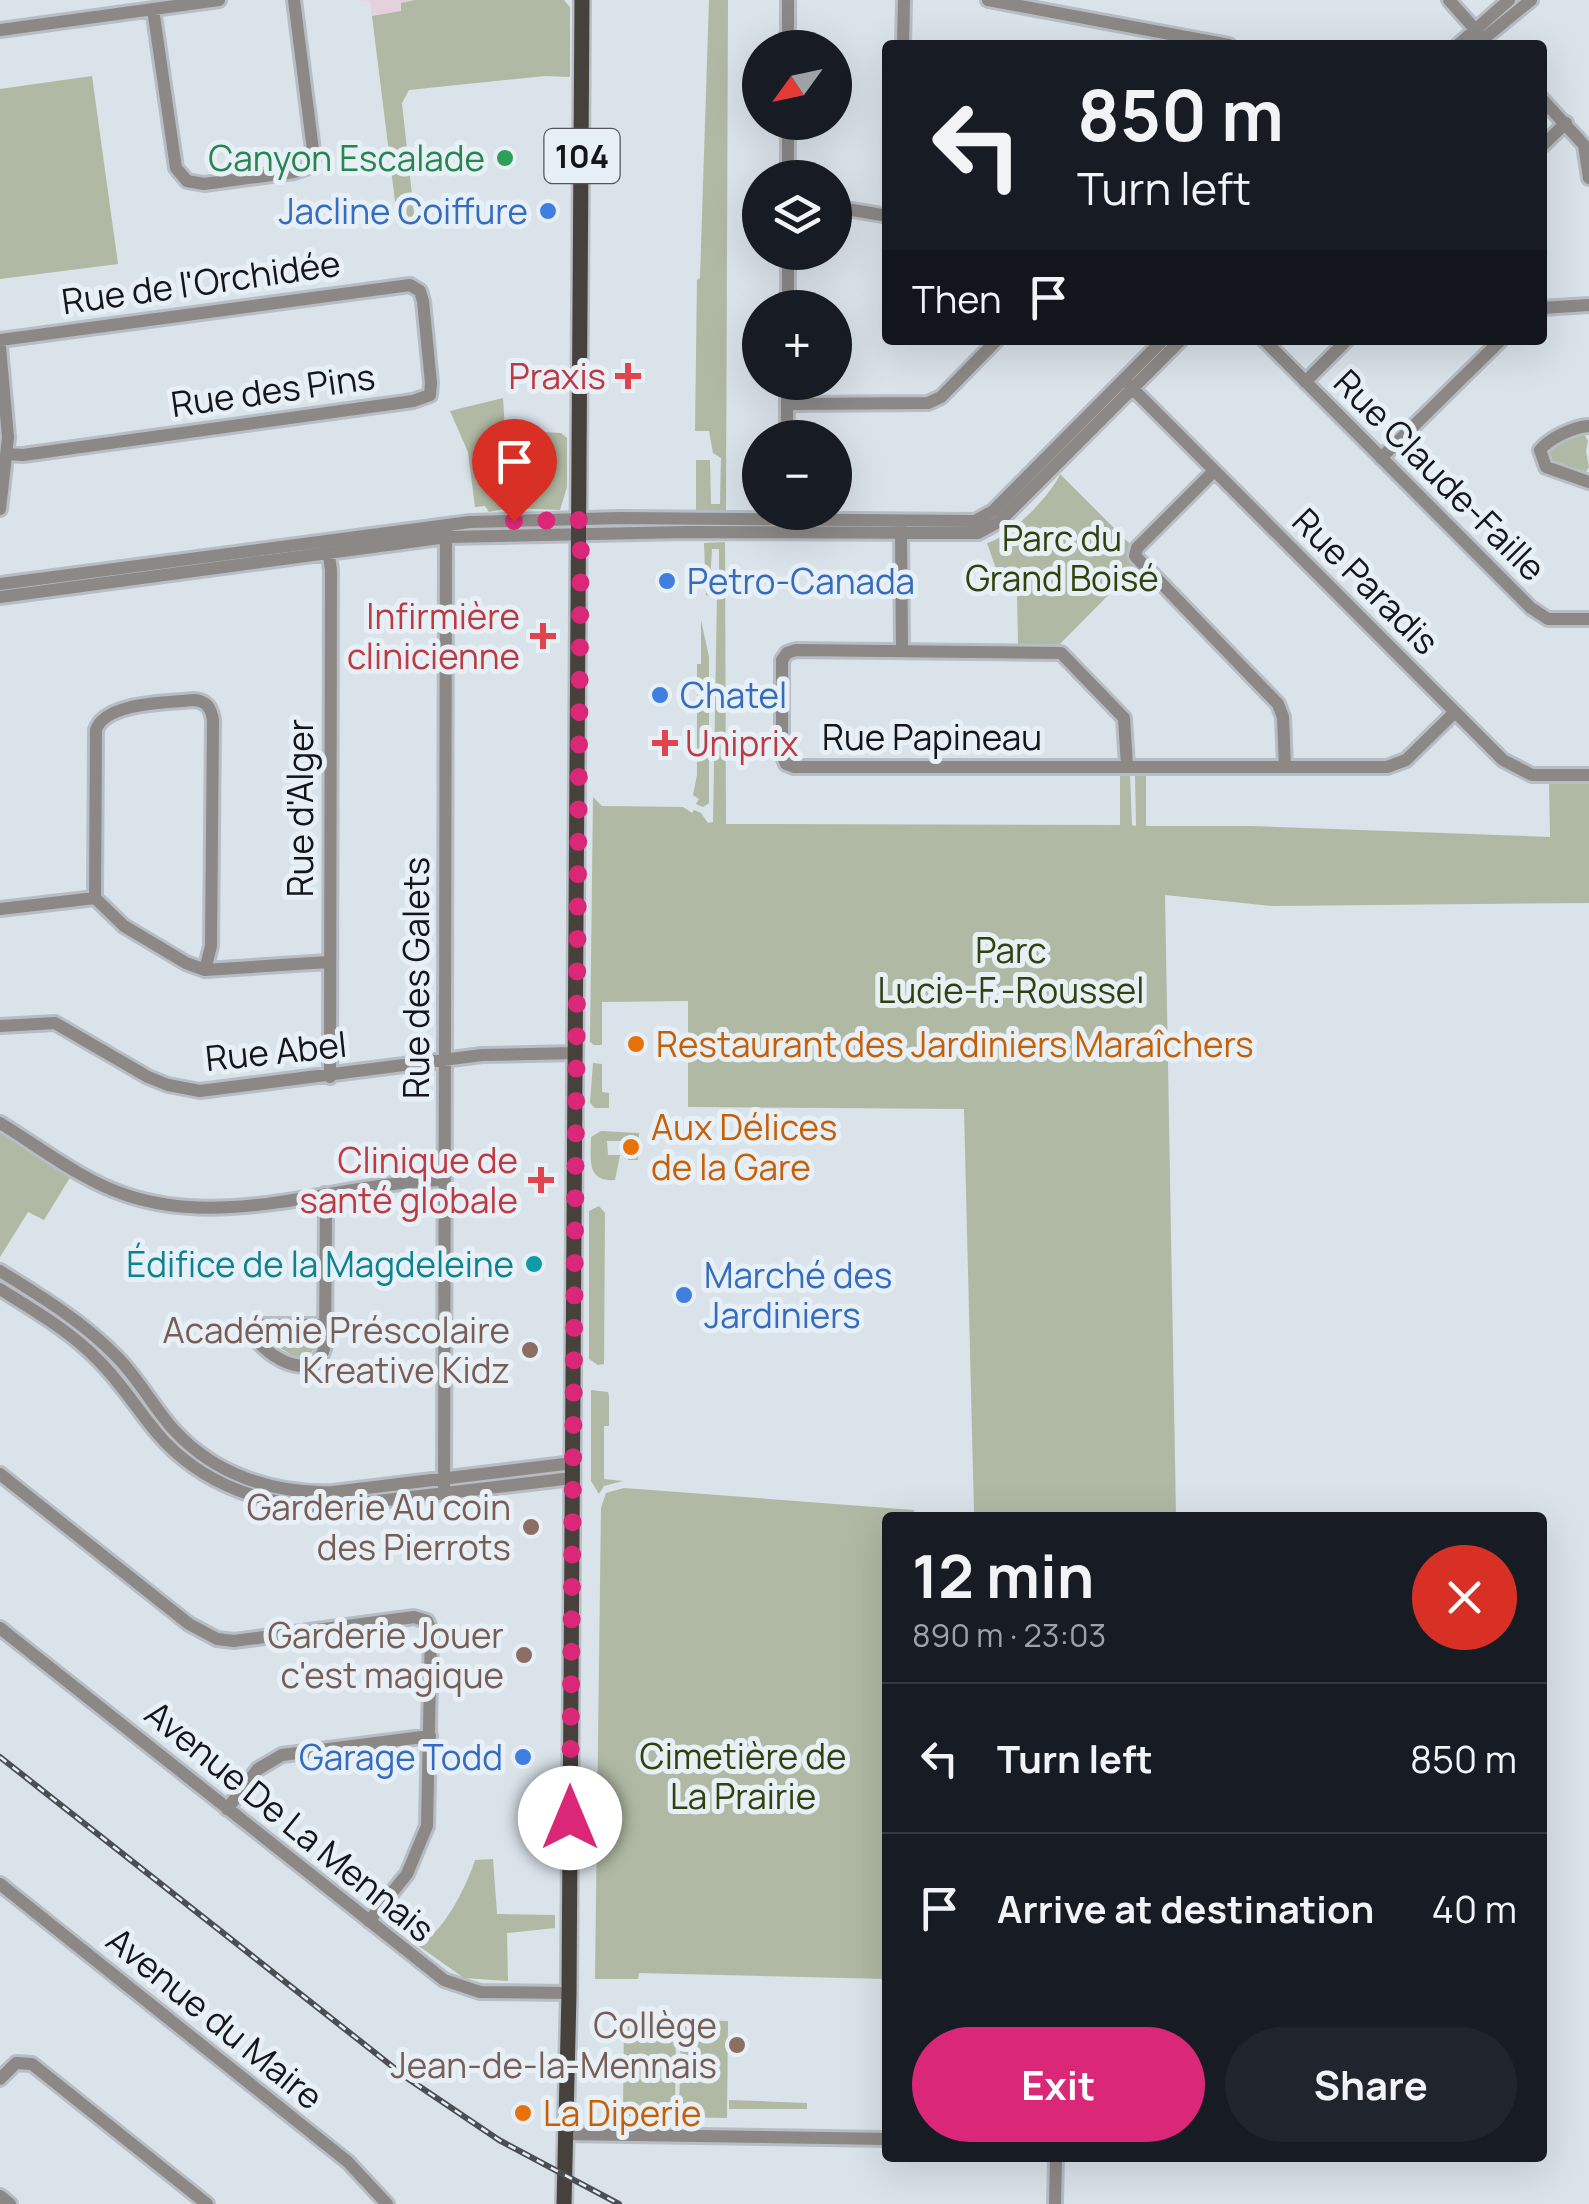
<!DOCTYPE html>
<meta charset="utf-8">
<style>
body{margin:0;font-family:Manrope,sans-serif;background:#20242c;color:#f1f3f6;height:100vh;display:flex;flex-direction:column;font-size:38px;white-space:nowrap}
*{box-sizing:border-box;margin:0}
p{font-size:32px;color:#9ea1a6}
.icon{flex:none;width:55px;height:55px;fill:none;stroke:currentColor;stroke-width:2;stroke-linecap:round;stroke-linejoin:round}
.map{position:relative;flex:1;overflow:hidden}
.drawer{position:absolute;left:882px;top:1512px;width:665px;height:650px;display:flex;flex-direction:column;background:#171b24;border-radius:10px;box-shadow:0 10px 40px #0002}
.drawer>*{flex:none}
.hud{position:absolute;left:882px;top:40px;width:665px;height:305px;border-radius:10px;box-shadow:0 10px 40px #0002;background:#171b24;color:#f1f3f6;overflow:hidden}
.needle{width:65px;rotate:237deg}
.fabs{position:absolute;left:742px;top:30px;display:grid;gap:20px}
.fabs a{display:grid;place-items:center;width:110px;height:110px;border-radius:50%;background:#171b24;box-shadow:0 10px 40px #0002;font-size:50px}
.pin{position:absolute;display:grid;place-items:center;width:85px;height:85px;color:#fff;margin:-102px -42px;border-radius:50% 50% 50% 0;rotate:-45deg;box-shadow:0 0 10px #0007}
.pin .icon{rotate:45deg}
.me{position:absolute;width:110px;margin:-55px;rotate:0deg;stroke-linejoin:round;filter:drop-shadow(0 0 8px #0008)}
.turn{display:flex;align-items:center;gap:35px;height:210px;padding:0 30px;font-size:45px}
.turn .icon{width:130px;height:130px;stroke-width:2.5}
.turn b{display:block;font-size:70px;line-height:85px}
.then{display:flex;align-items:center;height:95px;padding:0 30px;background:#0003;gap:20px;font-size:38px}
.round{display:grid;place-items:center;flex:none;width:105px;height:105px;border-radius:52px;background:#20242c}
.head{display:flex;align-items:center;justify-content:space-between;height:170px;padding:0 30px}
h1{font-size:60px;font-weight:700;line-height:75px}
.primary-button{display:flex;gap:20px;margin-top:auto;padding:20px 30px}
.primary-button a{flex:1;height:115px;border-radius:60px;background:#db2777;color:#fff;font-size:40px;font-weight:700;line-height:115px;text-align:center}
.primary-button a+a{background:#20242c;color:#f1f3f6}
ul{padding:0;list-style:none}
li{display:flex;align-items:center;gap:30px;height:150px;padding:0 30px;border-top:2px solid #363941}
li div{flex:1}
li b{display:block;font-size:38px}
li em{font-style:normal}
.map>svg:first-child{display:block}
.industrial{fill:#e5d0de}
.green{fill:#b0b9a3}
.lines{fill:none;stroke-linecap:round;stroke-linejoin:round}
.minor-casing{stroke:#b6bdc4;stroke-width:18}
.major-casing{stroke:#b6bdc4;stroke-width:20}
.minor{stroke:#8c8885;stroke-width:12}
.major{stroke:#47413c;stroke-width:15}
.rail-casing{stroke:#4b4f53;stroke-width:6}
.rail{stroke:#e7eff7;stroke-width:2.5;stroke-dasharray:8;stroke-linecap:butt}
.route{stroke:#db2777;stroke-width:18;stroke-dasharray:0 32.4}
.leisure-dot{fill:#2e9e5b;stroke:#e7eff7;stroke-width:4}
.shop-dot{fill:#3f7fe0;stroke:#e7eff7;stroke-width:4}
.health-dot{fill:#e0444e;stroke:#e7eff7;stroke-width:4}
.food-dot{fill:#e8710a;stroke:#e7eff7;stroke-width:4}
.culture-dot{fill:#0f9aa8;stroke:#e7eff7;stroke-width:4}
.education-dot{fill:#8d6e63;stroke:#e7eff7;stroke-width:4}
.labels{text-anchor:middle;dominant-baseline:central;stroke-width:10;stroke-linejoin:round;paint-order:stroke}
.shield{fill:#e7eff7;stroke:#53575c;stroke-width:2.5}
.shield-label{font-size:32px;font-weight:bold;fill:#141619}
.leisure-label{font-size:35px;fill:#27864d;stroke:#e7eff7;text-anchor:end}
.shop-label{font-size:35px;fill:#366cbe;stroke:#e7eff7;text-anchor:start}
.street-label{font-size:35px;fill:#141619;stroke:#e7eff7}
.health-label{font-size:35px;fill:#be3a42;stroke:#e7eff7;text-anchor:end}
.park-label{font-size:35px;fill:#32420d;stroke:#e7eff7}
.food-label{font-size:35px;fill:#c56008;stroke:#e7eff7;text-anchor:start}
.culture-label{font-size:35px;fill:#0d838f;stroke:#e7eff7;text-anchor:end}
.education-label{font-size:35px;fill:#785e54;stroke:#e7eff7;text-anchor:end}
</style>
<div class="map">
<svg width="1589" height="2204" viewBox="0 0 1589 2204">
<rect width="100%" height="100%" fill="#dae2ea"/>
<path class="industrial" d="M356,0H415L402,3L401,11L372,16L370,1Z"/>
<path class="green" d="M415,0H564L570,7V77L545,76L409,90L402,103L415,223L398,225L372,16L401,11V3Z
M709,0H728L726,511H696V460H710L711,504H720L721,458L713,453L709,431H695L697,280L700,278Z
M92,76L118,264L0,279V89Z
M503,398L505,430L561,433L567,438V487L560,510L509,508L489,512L485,506L475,507L468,452L450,411Z
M1578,433L1584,434L1588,441L1586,451L1589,467L1586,472L1549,463L1547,449Z
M1060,474L1131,545L1127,557L1135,568L1059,645L1018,644L1017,592H1004L987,543C1011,537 1052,494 1060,474Z
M725,542L726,824L1120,825V773L1130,774L1132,825L1136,826L1135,774L1146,773V826H1249L1550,837L1549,783L1589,782V903L1273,906L1165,895L1176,1517L974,1513L964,1109L688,1107V1001L602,1002V1045H594L590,1042L593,797L602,806L683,807L692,813L694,810L701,813L708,823L713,822L717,596L719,595V549H712L709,596L706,595L704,543Z
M701,620L709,657V803L703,807L696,804L699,799L693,795L697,775V664H701Z
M593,1063L602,1064V1092L609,1093V1108H595L590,1103Z
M601,1131L639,1133L638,1160H628V1155L634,1154L633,1141H607L608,1155H620L615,1180C586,1182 591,1160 591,1137Z
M0,1132L71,1176L44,1220L28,1212L0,1257Z
M599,1206L605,1213L604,1364L598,1365L589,1359V1211Z
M270,1332L311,1333L317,1337L318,1345L307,1357H295L267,1340L265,1335Z
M591,1390L608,1392L609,1396V1426H604V1479L623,1481L604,1486L599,1494L591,1481Z
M624,1488L914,1510V1517L888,1518L887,1979L639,1973L638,1979H595L601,1508L606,1493Z
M493,1859L497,1914L555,1915V1928L507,1933L508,1981L464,1978L416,1944C441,1940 468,1883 475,1860Z
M624,2018L676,2019L675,2116H623Z
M681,2020L728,2021L727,2118L679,2117Z
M729,2100L807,2103V2109H729Z"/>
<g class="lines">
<g class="minor-casing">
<path id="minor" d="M988,0L1229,45
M1449,0L1489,45
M153,9L176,168L187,181L204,184L294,172L306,168L314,158L294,0
M0,30L219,0
M903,45L904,0
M1458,45L1509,0
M1476,45L1531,0
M788,48V0
M1542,99L1584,145L1589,178
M1542,146L1566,123
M788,178V122
M835,207L888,216
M788,308V252
M1542,308L1589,305
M0,340L410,285L420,291L423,301L431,383L430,395L413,401L23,455L7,454
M1264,340L1531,608L1548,619H1589
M0,347L8,437L0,509
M787,382V438
M1305,382L1347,340
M1129,385L1503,760L1532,775H1589
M787,404L928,403L941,397L997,340
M1589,426C1573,427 1550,438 1540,450L1546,467L1589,482
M1381,458L1501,340
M1214,471L1137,548L1135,556L1278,704L1283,717L1285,767
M901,528L902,650
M328,548L331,570L330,1077
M0,584L470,522L621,518L975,521L993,511L1163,340
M0,597L447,537L687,532L978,533L1000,521L1181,340
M1127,766L1124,718L1061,653L796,650L787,653L782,660V754L786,764L794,767H1387L1406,760L1455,712
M95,898L96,730C105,702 167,703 194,700C207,701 211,708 213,720L211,946L205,970
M0,909L95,898L124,926L186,963L205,970L328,962
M0,1026L55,1023L148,1077L168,1085L200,1091L482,1055L575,1053
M0,1123C41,1148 81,1180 126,1195C230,1230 339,1182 444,1180
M325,1194L326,1210L325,1345C317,1385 268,1359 254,1336L255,1330L264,1325H325
M0,1271C42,1297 83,1322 117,1357C139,1379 153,1407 174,1430C215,1475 274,1494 333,1492L573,1463
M0,1289C35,1311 70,1331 99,1361C121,1383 137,1409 157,1433C202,1486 268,1508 336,1506L572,1478
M0,1474L189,1624L217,1639L234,1641L414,1617L427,1621L431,1630L427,1826L407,1874L369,1921
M444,1492L446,530
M0,1628L444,1980L480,1992L569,1993
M227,1809L258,1769L282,1755L430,1736
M0,1884L348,2162L387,2204
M0,2079L16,2063L32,2064L207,2204
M566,2134L888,2139
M0,2196L10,2204
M1055,2204L1056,2158"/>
</g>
<g class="major-casing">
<path id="major" d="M564,2204L569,1993L582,0"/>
</g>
<use href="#minor" class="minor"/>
<use href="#major" class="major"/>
<g class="rail-casing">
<path id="rail" d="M0,1757L407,2078L499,2140L619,2204"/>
</g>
<use href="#rail" class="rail"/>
</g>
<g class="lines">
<path class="route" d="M514,521L581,520L570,1818"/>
</g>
<circle class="leisure-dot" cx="505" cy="158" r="10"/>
<g class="shop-dot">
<circle cx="548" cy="211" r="10"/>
<circle cx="667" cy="581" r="10"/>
<circle cx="660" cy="695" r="10"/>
<circle cx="684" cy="1295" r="10"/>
<circle cx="523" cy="1757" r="10"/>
</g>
<g class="health-dot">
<path d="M623 361h10v10h10v10h-10v10h-10v-10h-10v-10h10z"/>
<path d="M538 621h10v10h10v10h-10v10h-10v-10h-10v-10h10z"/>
<path d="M660 728h10v10h10v10h-10v10h-10v-10h-10v-10h10z"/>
<path d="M536 1165h10v10h10v10h-10v10h-10v-10h-10v-10h10z"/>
</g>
<g class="food-dot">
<circle cx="636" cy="1044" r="10"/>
<circle cx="631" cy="1147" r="10"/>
<circle cx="523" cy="2113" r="10"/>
</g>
<circle class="culture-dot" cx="534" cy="1264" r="10"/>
<g class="education-dot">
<circle cx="530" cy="1350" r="10"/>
<circle cx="531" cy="1527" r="10"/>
<circle cx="524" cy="1655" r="10"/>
<circle cx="737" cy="2045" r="10"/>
</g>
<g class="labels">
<rect class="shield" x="544.5" y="129" width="75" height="54" rx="8"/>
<g class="shield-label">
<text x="582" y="156">104</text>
</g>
<g class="leisure-label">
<text x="485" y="158">Canyon Escalade</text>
</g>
<g class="shop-label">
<text x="528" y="211" text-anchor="end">Jacline Coiffure</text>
<text x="687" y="581">Petro-Canada</text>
<text x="680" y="695">Chatel</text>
<text x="704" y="1275">Marché des<tspan x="704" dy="40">Jardiniers</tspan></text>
<text x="503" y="1757" text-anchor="end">Garage Todd</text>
</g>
<g class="street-label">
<text transform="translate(201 282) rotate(-8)">Rue de l'Orchidée</text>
<text transform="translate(273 390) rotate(-8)">Rue des Pins</text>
<text transform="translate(1440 475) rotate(45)">Rue Claude-Faille</text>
<text transform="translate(1366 581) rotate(45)">Rue Paradis</text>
<text x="932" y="737">Rue Papineau</text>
<text transform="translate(300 808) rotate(-90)">Rue d'Alger</text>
<text transform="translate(416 978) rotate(-90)">Rue des Galets</text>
<text transform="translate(276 1051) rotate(-6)">Rue Abel</text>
<text transform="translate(290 1821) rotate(39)">Avenue De La Mennais</text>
<text transform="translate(215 2018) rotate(39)">Avenue du Maire</text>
</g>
<g class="health-label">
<text x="606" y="376">Praxis</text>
<text x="520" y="616">Infirmière<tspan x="520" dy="40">clinicienne</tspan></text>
<text x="685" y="743" text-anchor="start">Uniprix</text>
<text x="518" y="1160">Clinique de<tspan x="518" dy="40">santé globale</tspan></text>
</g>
<g class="park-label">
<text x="1062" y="538">Parc du<tspan x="1062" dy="40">Grand Boisé</tspan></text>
<text x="1011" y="950">Parc<tspan x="1011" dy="40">Lucie-F.-Roussel</tspan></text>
<text x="743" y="1756">Cimetière de<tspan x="743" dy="40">La Prairie</tspan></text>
</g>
<g class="food-label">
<text x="656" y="1044">Restaurant des Jardiniers Maraîchers</text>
<text x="651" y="1127">Aux Délices<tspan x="651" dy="40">de la Gare</tspan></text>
<text x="543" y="2113">La Diperie</text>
</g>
<g class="culture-label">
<text x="514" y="1264">Édifice de la Magdeleine</text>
</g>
<g class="education-label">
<text x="510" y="1330">Académie Préscolaire<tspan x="510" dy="40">Kreative Kidz</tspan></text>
<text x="511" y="1507">Garderie Au coin<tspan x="511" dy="40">des Pierrots</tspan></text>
<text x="504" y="1635">Garderie Jouer<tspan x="504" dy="40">c'est magique</tspan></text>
<text x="717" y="2025">Collège<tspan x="717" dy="40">Jean-de-la-Mennais</tspan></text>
</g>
</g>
</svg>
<div class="fabs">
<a><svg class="needle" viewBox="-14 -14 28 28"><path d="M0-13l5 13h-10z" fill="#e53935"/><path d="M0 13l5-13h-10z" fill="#9ea1a6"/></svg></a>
<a><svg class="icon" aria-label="layers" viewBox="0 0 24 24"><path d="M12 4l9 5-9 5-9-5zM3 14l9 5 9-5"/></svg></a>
<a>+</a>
<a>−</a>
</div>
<div class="pin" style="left:514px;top:521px;background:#d93025"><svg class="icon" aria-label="arrive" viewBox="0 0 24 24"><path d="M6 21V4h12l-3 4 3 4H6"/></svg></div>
<svg class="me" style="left:570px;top:1818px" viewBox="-20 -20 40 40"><circle r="19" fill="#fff"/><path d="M0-13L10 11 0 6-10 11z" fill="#db2777"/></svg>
<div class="hud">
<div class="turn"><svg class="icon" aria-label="left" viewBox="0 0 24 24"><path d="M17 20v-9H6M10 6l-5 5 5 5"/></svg><div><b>850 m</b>Turn left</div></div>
<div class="then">Then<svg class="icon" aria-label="arrive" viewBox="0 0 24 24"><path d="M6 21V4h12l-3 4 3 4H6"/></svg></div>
</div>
<section class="drawer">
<div class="head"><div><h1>12 min</h1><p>890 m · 23:03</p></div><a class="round" style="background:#d93025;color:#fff"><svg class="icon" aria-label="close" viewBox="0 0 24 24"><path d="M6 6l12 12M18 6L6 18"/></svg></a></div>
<ul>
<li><svg class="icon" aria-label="left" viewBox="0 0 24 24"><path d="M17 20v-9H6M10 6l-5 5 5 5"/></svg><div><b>Turn left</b></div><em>850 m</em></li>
<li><svg class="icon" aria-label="arrive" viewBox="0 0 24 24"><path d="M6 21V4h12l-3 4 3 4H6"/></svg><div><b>Arrive at destination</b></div><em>40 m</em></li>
</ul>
<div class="primary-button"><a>Exit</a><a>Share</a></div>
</section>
</div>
